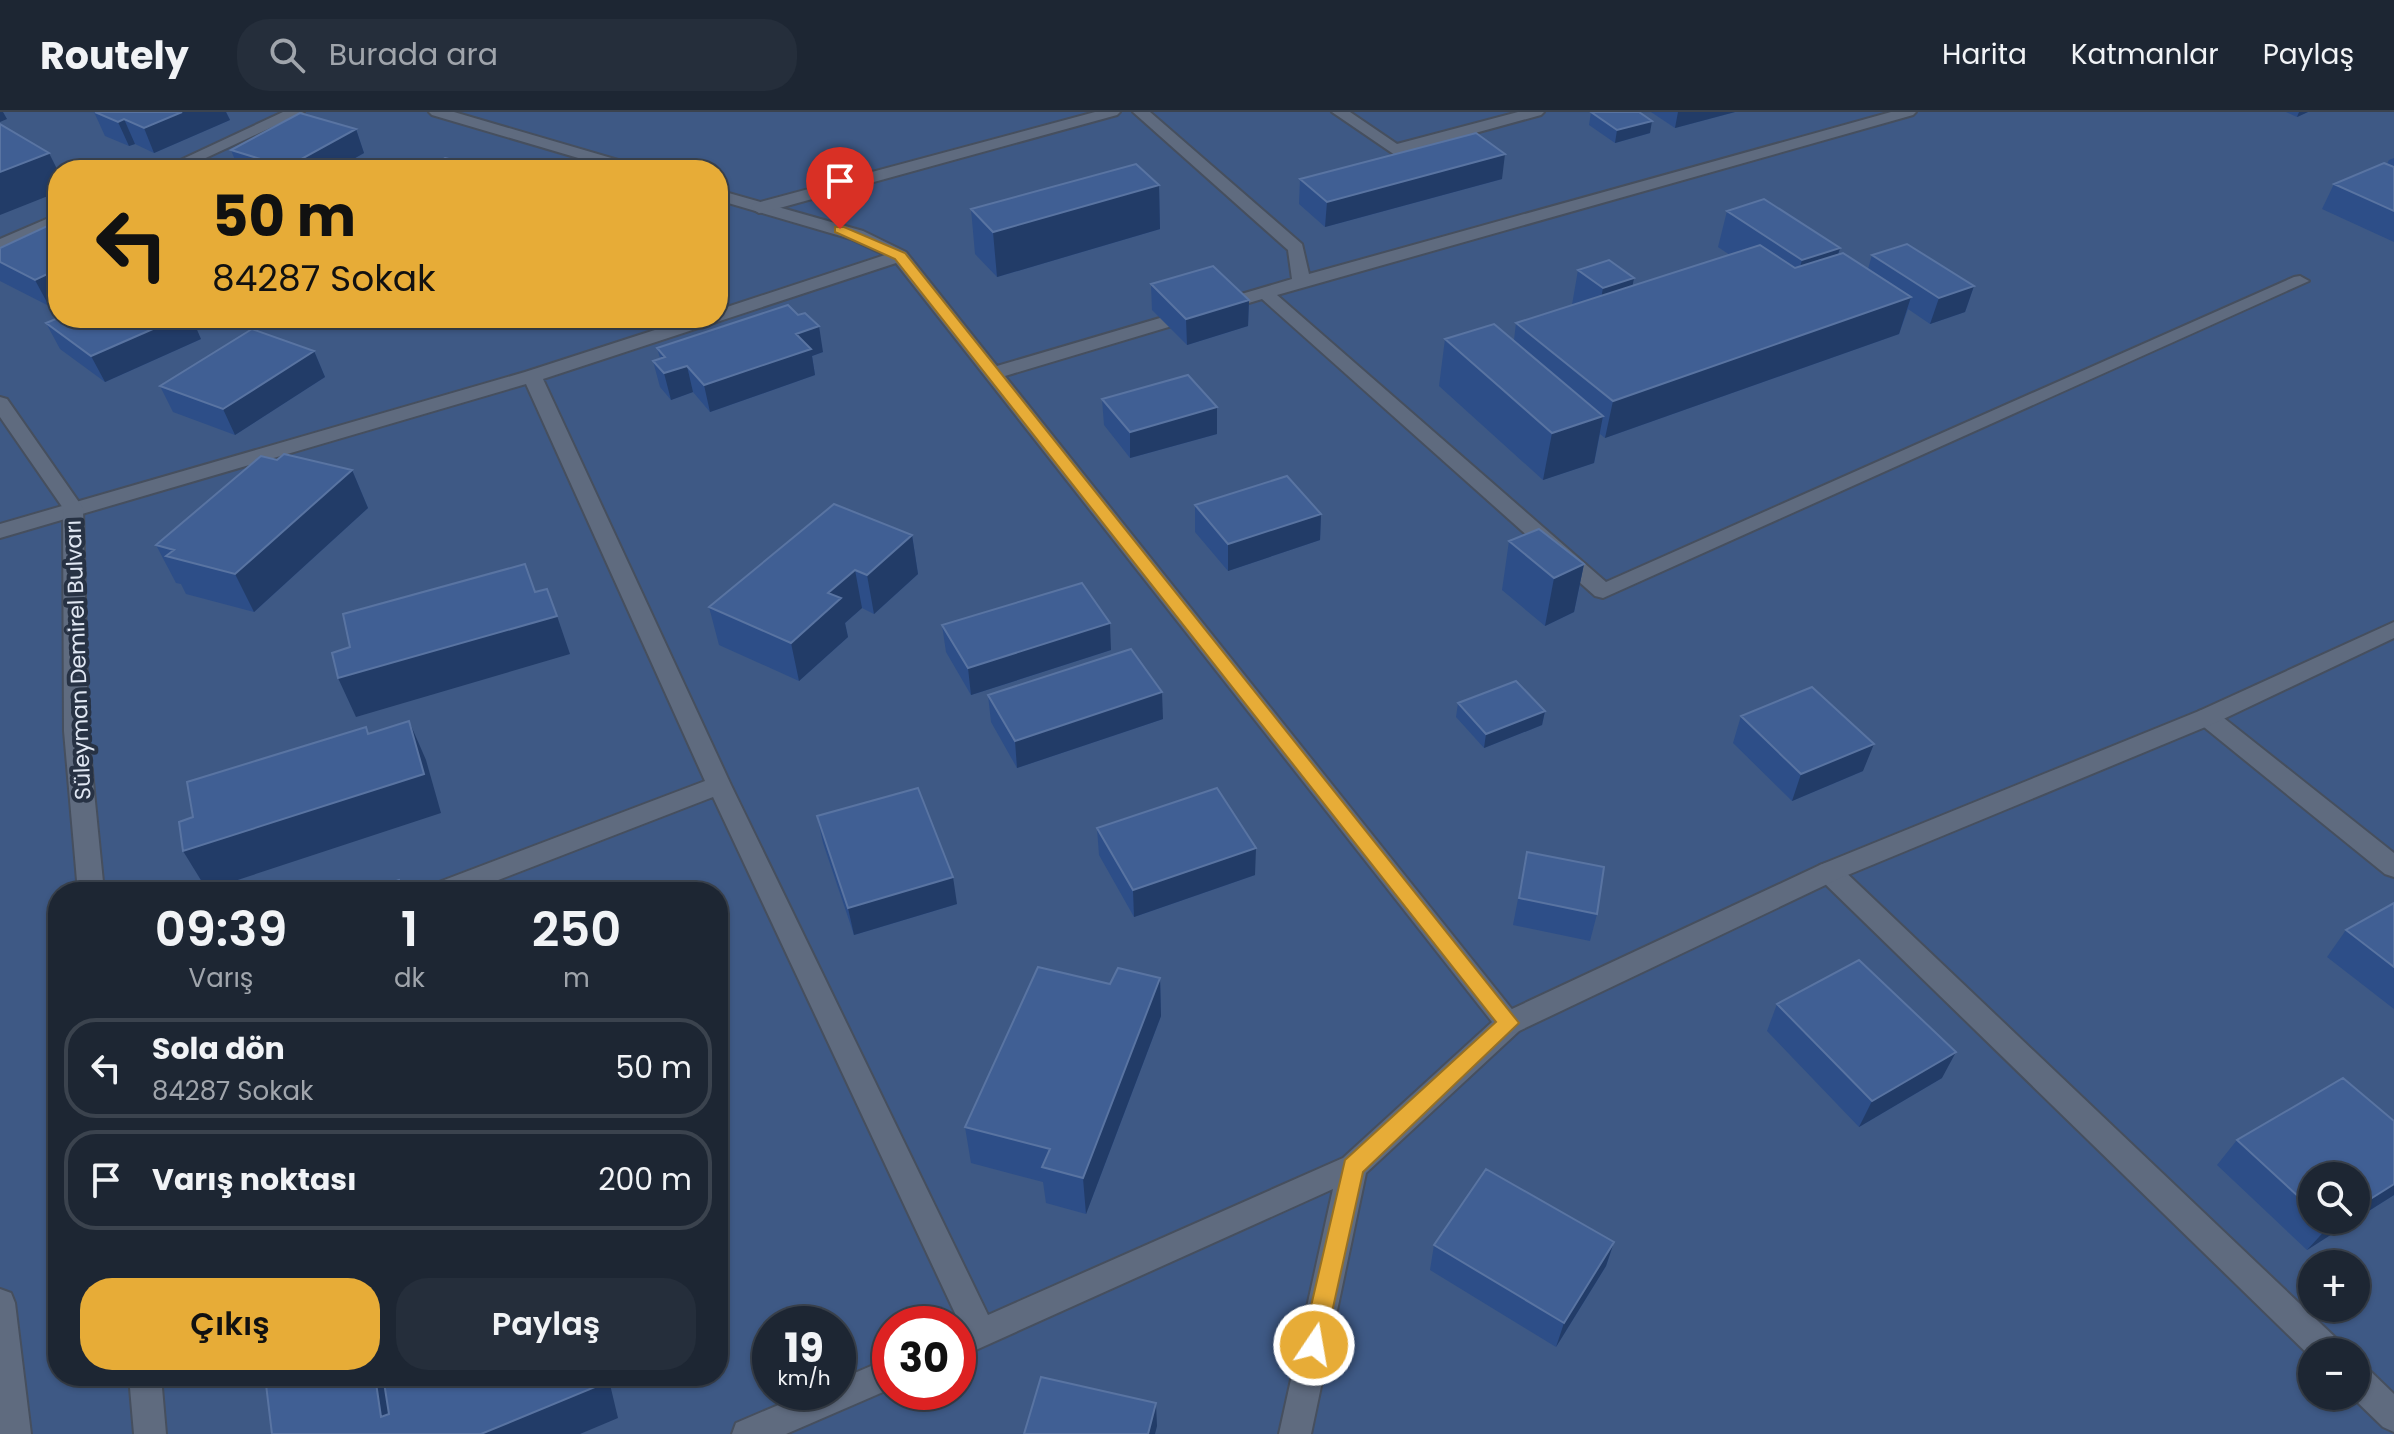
<!DOCTYPE html>
<html lang="tr">
<meta charset="utf-8">
<style>
body{margin:0;font-family:Poppins,sans-serif;background:#252e3b;color:#f1f3f6;height:100vh;display:flex;flex-direction:column;font-size:30px;white-space:nowrap}
*{box-sizing:border-box;margin:0}
p{font-size:26px;color:#a0a5ac}
.icon{flex:none;width:44px;height:44px;fill:none;stroke:currentColor;stroke-width:2;stroke-linecap:round;stroke-linejoin:round}
.map{position:relative;flex:1;overflow:hidden}
.side{position:absolute;left:48px;top:770px;width:680px;height:504px;display:flex;flex-direction:column;background:#1d2633;border-radius:32px;box-shadow:0 2px 6px #0004,0 0 0 2px #3b434e}
.side>*{flex:none}
.hud{position:absolute;left:48px;top:48px;width:680px;height:168px;border-radius:32px;box-shadow:0 2px 6px #0004,0 0 0 2px #3b434e;background:#e7ac37;color:#111;overflow:hidden}
.buttons{position:absolute;left:2298px;top:1050px;display:grid;gap:16px}
.buttons a{display:grid;place-items:center;width:72px;height:72px;border-radius:50%;background:#1d2633;box-shadow:0 2px 6px #0004,0 0 0 2px #3b434e;font-size:40px}
.speed{position:absolute;left:752px;top:1194px;display:flex;gap:16px;font-size:40px;font-weight:700;text-align:center}
.speed>*{display:grid;place-content:center;width:104px;height:104px;border-radius:50%;background:#1d2633;box-shadow:0 2px 6px #0004,0 0 0 2px #3b434e;line-height:1}
.speed small{font-size:20px;font-weight:400}
.speed .limit{border:12px solid #d22;background:#fff;color:#111}
.pin{position:absolute;display:grid;place-items:center;width:68px;height:68px;color:#fff;margin:-82px -34px;border-radius:50% 50% 50% 0;rotate:-45deg;box-shadow:0 0 8px #0007}
.pin .icon{rotate:45deg}
.me{position:absolute;width:88px;margin:-44px;rotate:12deg;stroke-linejoin:round;filter:drop-shadow(0 0 6px #0008)}
.turn{display:flex;align-items:center;gap:28px;height:168px;padding:0 32px;font-size:36px}
.turn .icon{width:104px;height:104px;stroke-width:2.5}
.turn b{display:block;font-size:56px;line-height:68px}
.eta{display:flex;justify-content:space-evenly;align-items:center;height:136px;text-align:center}
.eta b{font-size:48px;font-weight:600;line-height:56px}
.cta{display:flex;gap:16px;margin-top:auto;padding:16px 32px}
.cta a{flex:1;height:92px;border-radius:32px;background:#e7ac37;color:#111;font-size:32px;font-weight:600;line-height:92px;text-align:center}
.cta a+a{background:#252e3b;color:#f1f3f6}
ul{padding:0;list-style:none}
li{display:flex;align-items:center;gap:24px;height:100px;margin:0 16px 12px;padding:0 16px;border:4px solid #3b434e;border-radius:32px}
li div{flex:1}
li b{display:block;font-size:30px}
li em{font-style:normal}
header{display:flex;align-items:center;gap:48px;box-sizing:border-box;height:112px;padding:0 40px;background:#1d2633;border-bottom:2px solid #3b434e}
header strong{font-size:38px}
nav{display:flex;gap:44px;margin-inline-start:auto;font-size:28px}
.search{width:560px;height:72px;background:#252e3b;display:flex;align-items:center;gap:20px;box-sizing:border-box;padding:0 28px;border-radius:32px;color:#a0a5ac;font-size:30px}
.map>svg:first-child{display:block}
.green{fill:#3e5985;fill-rule:evenodd}
.lines{fill:none;stroke-linecap:round;stroke-linejoin:round}
.street-casing{stroke:#464f5e;stroke-width:4}
.secondary-casing{stroke:#464f5e;stroke-width:4}
.street{fill:#5f6b7f;fill-rule:evenodd}
.secondary{fill:#5f6b7f;fill-rule:evenodd}
.wall{fill:#2d4e88}
.shaded-wall{fill:#223c68}
.building{fill:#405f94;stroke:#5974a2;stroke-width:2}
.route{fill:#e7ac37;stroke:#967024;stroke-width:2}
.labels{text-anchor:middle;dominant-baseline:central;stroke-width:8;stroke-linejoin:round;paint-order:stroke}
.street-label{font-size:22px;fill:#e0e7f3;stroke:#273244}
</style>
<header>
<strong>Routely</strong>
<div class="search"><svg class="icon" aria-label="search" viewBox="0 0 24 24"><circle cx="10" cy="10" r="6"/><path d="M15 15l6 6"/></svg>Burada ara</div>
<nav><a>Harita</a><a>Katmanlar</a><a>Paylaş</a></nav>
</header>
<div class="map">
<svg width="2394" height="1322" viewBox="0 0 2394 1322">
<rect width="100%" height="100%" fill="#273244"/>
<path class="green" d="M0,0H2394V1322H0ZM58,58H718V206H58ZM58,780H718V1264H58ZM2312,1064H2356V1108H2312ZM2312,1152H2356V1196H2312ZM770,1212H838V1280H770ZM890,1212H958V1280H890ZM2312,1240H2356V1284H2312Z"/>
<g class="lines">
<g class="street-casing">
<path id="street" d="M283,0H304L180,58H159Z
M429,0H454L642,55L644,58H619L432,3Z
M1133,0H1150L1302,132L1309,162L1891,0H1916L1913,3L1277,183L1606,470L2294,165L2300,164L2309,169L1603,486L1595,484L1262,187L1005,264L1523,911L1519,919L1366,1061L1311,1322H1279L1333,1077L958,1246V1216L961,1214L713,685L467,780H427L431,773L705,669L526,272L0,426V412L525,260L692,206H718V198L885,143L851,127L718,88V78L863,119L906,140L997,254L1292,167L1288,138ZM896,151L1492,910L1343,1046L988,1203L731,673L543,267Z
M1332,0H1350L1397,32L1518,0H1544L1541,3L1395,43Z
M58,102V113L0,138V127Z
M2207,597L2215,599L2394,741V765L2385,762L2199,611L2195,605L2199,599Z
M1829,750L1838,753L2339,1229L2344,1240H2312V1246L1820,767L1816,760L1820,753Z
M890,1246V1277L786,1322H732L736,1311L809,1280H838V1268Z
M2356,1252L2367,1256L2394,1282V1320L2383,1315L2351,1284H2356Z"/>
</g>
<g class="secondary-casing">
<path id="secondary" d="M1095,0H1120L1117,3L765,100L759,101L751,96L753,92Z
M0,285L7,287L83,396L88,619L104,780H78L64,619L63,396L0,305Z
M2394,510V526L2215,611L1838,767L1519,919L1509,922L1499,919L1495,911L1499,903L1820,753L2199,599Z
M0,1177L11,1181L15,1191L31,1322H0Z
M129,1264H161L166,1322H134Z"/>
</g>
<use href="#street" class="street"/>
<use href="#secondary" class="secondary"/>
</g>
<path class="wall" d="M94,0H226L230,8L154,41L135,32L129,34L105,24Z
M1591,0L1650,21L1615,31L1589,13Z
M1651,0H1735L1675,16Z
M2286,0H2308L2297,5Z
M356,17L364,41L334,58H239L231,38Z
M2394,46V130L2322,97L2334,72L2387,52L2389,48Z
M1300,67H1502L1325,115L1299,92Z
M1159,73L1160,117L997,165L975,142L971,97Z
M1727,99L1840,136L1838,143L1868,157L1872,143L1974,174L1965,200L1930,212L1908,197L1899,222L1605,326L1600,322L1594,351L1543,368L1439,274L1445,227L1514,228L1516,211L1572,193L1578,158L1632,174L1730,143L1718,135Z
M58,109V189L49,194L0,169V136Z
M1151,172L1249,188L1248,214L1187,233L1152,198Z
M46,211L201,227L105,270L60,237Z
M657,236L823,240L812,244L815,263L710,300L693,280L671,288L660,275L653,249L660,246Z
M314,239L325,265L235,323L173,300L160,274Z
M1102,287L1217,295V322L1130,346L1104,313Z
M277,348L352,358L368,396L254,500L186,482L181,472L176,471L156,433Z
M1195,393L1321,402L1320,428L1228,459L1195,420Z
M912,423L918,462L874,502L862,496L845,511L848,525L799,569L719,533L709,495Z
M1509,429L1584,452L1574,500L1545,514L1502,478Z
M942,513L1111,538L971,583L946,540Z
M988,583L1163,607L1017,656L991,610Z
M1458,591L1545,599L1542,613L1484,636L1456,605Z
M1741,604L1863,659L1792,689L1733,631Z
M817,704L957,792L854,823L823,731Z
M1097,716L1255,763L1134,805L1099,743Z
M1527,740L1597,802L1590,829L1513,813Z
M2394,791V897L2327,845L2346,818Z
M1160,866L1161,904L1086,1102L1046,1091L1043,1070L971,1051L965,1015L1110,872Z
M1777,892L1942,966L1859,1015L1767,919Z
M2343,966L2394,1009V1083L2356,1107V1064H2312V1108H2354L2307,1138L2217,1053L2237,1028Z
M1614,1130L1606,1154L1556,1235L1430,1158L1434,1133Z"/>
<path class="shaded-wall" d="M0,0H3L7,7L0,10Z
M182,0H226L230,8L154,41L144,16Z
M1678,0H1735L1675,16Z
M2299,0H2308L2297,5Z
M124,7L135,32L129,34L118,10Z
M1652,9L1650,21L1615,31L1617,18Z
M356,17L364,41L334,58H288L287,55Z
M49,41L58,59V80L0,103V60Z
M1505,42L1502,67L1325,115L1327,90Z
M1159,73L1160,117L997,165L993,120Z
M1840,136L1829,172L1792,185L1802,148Z
M58,157V189L49,194L35,168Z
M1634,166L1627,203L1596,213L1603,176Z
M1974,174L1965,200L1930,212L1939,186Z
M1911,185L1899,222L1605,326L1613,289Z
M1249,188L1248,214L1187,233L1186,207Z
M178,206H192L201,227L105,270L91,244Z
M819,214L823,240L812,244L815,263L710,300L704,273L796,222Z
M314,239L325,265L235,323L223,297Z
M687,254L693,280L671,288L664,261Z
M1217,295V322L1130,346V320Z
M1603,304L1594,351L1543,368L1552,321Z
M352,358L368,396L254,500L235,462Z
M1321,402L1320,428L1228,459V432Z
M912,423L918,462L874,502L867,463Z
M1584,452L1574,500L1545,514L1554,466Z
M855,458L862,496L845,511L848,525L799,569L791,531L828,481Z
M557,504L570,542L356,605L338,566Z
M1110,511L1111,538L971,583L968,556Z
M1162,580L1163,607L1017,656L1015,629Z
M1545,599L1542,613L1484,636L1486,622Z
M409,609L426,648L441,701L207,778L183,739Z
M1874,632L1863,659L1792,689L1801,662Z
M1256,736L1255,763L1134,805L1133,778Z
M953,765L957,792L854,823L848,796Z
M1160,866L1161,904L1086,1102L1083,1066Z
M1956,940L1942,966L1859,1015L1872,989Z
M2394,1072V1083L2356,1107V1096Z
M2338,1108H2354L2307,1138L2330,1113Z
M1614,1130L1606,1154L1556,1235L1564,1211Z
M375,1264H395L403,1322L381,1305Z
M598,1264H608L618,1306L580,1322H481Z
M1156,1291L1157,1314L1155,1322H1148Z"/>
<path class="building" d="M95,0H182L144,16L124,7L118,10Z
M1591,0H1639L1652,9L1617,18Z
M300,1L356,17L287,55L231,38Z
M0,12L49,41L0,60Z
M1476,21L1505,42L1327,90L1300,67Z
M445,46L490,58H426Z
M2384,51L2394,55V99L2334,72Z
M1136,52L1159,73L993,120L971,97Z
M1764,87L1840,136L1802,148L1727,99Z
M58,109V157L35,168L0,150V136Z
M1907,132L1974,174L1939,186L1872,143Z
M1760,133L1795,156L1843,141L1911,185L1613,289L1516,211Z
M1609,148L1634,166L1603,176L1578,158Z
M1213,154L1249,188L1186,207L1151,172Z
M788,193L798,203L805,201L819,214L796,222L811,237L704,273L687,254L664,261L653,249L665,245L657,236Z
M58,206H178L91,244L46,211Z
M1494,212L1603,304L1552,321L1445,227Z
M252,217L314,239L223,297L160,274Z
M1188,263L1217,295L1130,320L1102,287Z
M284,342L352,358L235,462L166,444L174,438L156,433L261,344L277,348Z
M1287,364L1321,402L1228,432L1195,393Z
M834,392L912,423L867,463L855,458L828,481L841,486L791,531L709,495Z
M1539,417L1584,452L1554,466L1509,429Z
M525,452L535,480L547,477L557,504L338,566L332,541L350,535L343,502Z
M1082,471L1110,511L968,556L942,513Z
M1131,537L1162,580L1015,629L988,583Z
M1516,569L1545,599L1486,622L1458,591Z
M1812,575L1874,632L1801,662L1741,604Z
M409,609L424,662L183,739L179,710L193,705L187,670L366,615L368,622Z
M918,676L953,765L848,796L817,704Z
M1217,676L1256,736L1133,778L1097,716Z
M1527,740L1604,755L1597,802L1519,786Z
M399,768L403,780H365Z
M2394,791V855L2346,818Z
M1859,848L1956,940L1872,989L1777,892Z
M1038,855L1110,872L1118,856L1160,866L1083,1066L1042,1055L1050,1037L965,1015Z
M2343,966L2394,1009V1072L2356,1096V1064H2312V1097L2237,1028Z
M1486,1057L1614,1130L1564,1211L1434,1133Z
M2324,1108H2338L2330,1113Z
M265,1264H375L381,1305L389,1302L383,1264H598L600,1273L481,1322H272Z
M1041,1265L1156,1291L1148,1322H1024Z"/>
<path class="route" d="M835,115H844L905,141L1519,911L1363,1060L1323,1241L1314,1244L1306,1241L1302,1233L1345,1048L1496,910L895,147L835,120Z"/>
<g class="labels">
<g class="street-label">
<text transform="translate(78 548) rotate(-92)">Süleyman Demirel Bulvarı</text>
</g>
</g>
</svg>
<div class="buttons">
<a><svg class="icon" aria-label="search" viewBox="0 0 24 24"><circle cx="10" cy="10" r="6"/><path d="M15 15l6 6"/></svg></a>
<a>+</a>
<a>−</a>
</div>
<div class="speed"><div>19<small>km/h</small></div><div class="limit">30</div></div>
<div class="pin" style="left:840px;top:117px;background:#d93025"><svg class="icon" aria-label="arrive" viewBox="0 0 24 24"><path d="M6 21V4h12l-3 4 3 4H6"/></svg></div>
<svg class="me" style="left:1314px;top:1233px" viewBox="-20 -20 40 40"><circle r="17" fill="#e7ac37" stroke="#fff" stroke-width="3"/><path d="M0-11L8 9 0 5-8 9z" fill="#fff"/></svg>
<div class="hud">
<div class="turn"><svg class="icon" aria-label="left" viewBox="0 0 24 24"><path d="M17 20v-9H6M10 6l-5 5 5 5"/></svg><div><b>50 m</b>84287 Sokak</div></div>
</div>
<section class="side">
<div class="eta">
<div><b>09:39</b><p>Varış</p></div>
<div><b>1</b><p>dk</p></div>
<div><b>250</b><p>m</p></div>
</div>
<ul>
<li><svg class="icon" aria-label="left" viewBox="0 0 24 24"><path d="M17 20v-9H6M10 6l-5 5 5 5"/></svg><div><b>Sola dön</b><p>84287 Sokak</p></div><em>50 m</em></li>
<li><svg class="icon" aria-label="arrive" viewBox="0 0 24 24"><path d="M6 21V4h12l-3 4 3 4H6"/></svg><div><b>Varış noktası</b></div><em>200 m</em></li>
</ul>
<div class="cta"><a>Çıkış</a><a>Paylaş</a></div>
</section>
</div>
